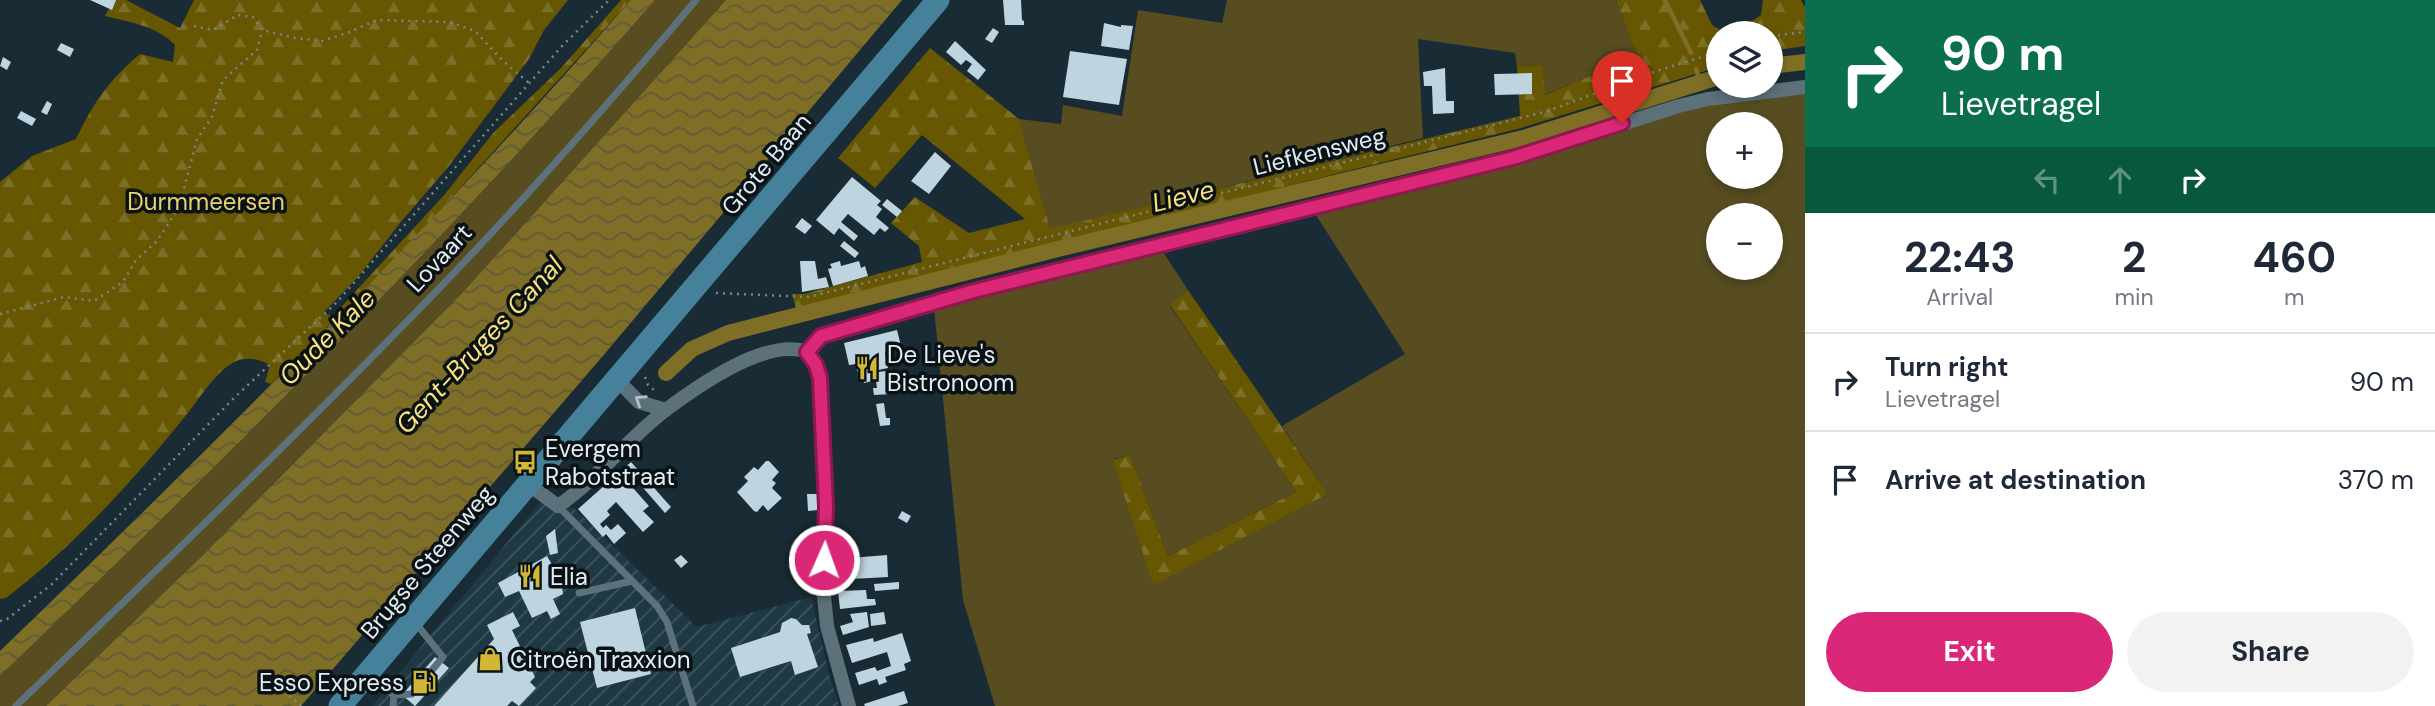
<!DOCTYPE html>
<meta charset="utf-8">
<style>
body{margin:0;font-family:"DM Sans",sans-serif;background:#f2f2f3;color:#1f2937;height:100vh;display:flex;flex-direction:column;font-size:26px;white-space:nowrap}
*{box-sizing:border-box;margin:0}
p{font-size:23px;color:#747a83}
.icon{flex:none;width:38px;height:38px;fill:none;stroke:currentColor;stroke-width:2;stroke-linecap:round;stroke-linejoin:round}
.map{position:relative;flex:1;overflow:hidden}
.drawer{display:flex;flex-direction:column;background:#fff;width:630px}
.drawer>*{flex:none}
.banner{background:#0b6e4f;color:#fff;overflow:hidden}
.controls{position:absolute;left:1706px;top:21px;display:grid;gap:14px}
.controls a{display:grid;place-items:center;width:77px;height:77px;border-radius:50%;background:#fff;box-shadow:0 4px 10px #0003;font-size:35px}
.pin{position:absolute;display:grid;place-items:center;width:60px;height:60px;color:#fff;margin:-72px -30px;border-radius:50% 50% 50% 0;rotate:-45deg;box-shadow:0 0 7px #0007}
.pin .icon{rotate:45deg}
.me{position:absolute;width:77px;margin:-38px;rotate:2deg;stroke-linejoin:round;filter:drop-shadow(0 0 5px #0008)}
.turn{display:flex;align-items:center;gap:24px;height:147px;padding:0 21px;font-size:32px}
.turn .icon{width:91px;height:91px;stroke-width:2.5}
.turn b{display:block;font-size:49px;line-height:60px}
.lanes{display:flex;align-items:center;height:66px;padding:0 21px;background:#0003;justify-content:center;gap:35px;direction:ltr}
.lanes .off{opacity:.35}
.eta{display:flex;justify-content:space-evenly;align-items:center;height:119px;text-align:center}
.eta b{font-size:42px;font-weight:700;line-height:49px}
.cta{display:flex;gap:14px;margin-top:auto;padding:14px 21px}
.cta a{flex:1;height:80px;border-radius:42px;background:#db2777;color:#fff;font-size:28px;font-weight:700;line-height:80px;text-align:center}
.cta a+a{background:#f2f2f3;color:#1f2937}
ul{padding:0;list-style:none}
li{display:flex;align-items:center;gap:21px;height:98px;padding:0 21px;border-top:2px solid #e0e1e3}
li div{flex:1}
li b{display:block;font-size:26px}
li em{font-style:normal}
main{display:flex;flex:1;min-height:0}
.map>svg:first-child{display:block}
.industrial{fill:url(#industrial-furrows)}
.green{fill:#574d21;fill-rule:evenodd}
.forest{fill:url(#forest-firs)}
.water{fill:url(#water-waves)}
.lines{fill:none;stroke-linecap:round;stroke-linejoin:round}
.stream{stroke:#7f6e26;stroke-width:4.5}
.canal{stroke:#7f6e26;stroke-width:16}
.building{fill:#bed4df}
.path{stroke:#78878f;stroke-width:2.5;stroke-dasharray:2 5;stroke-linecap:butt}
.service{stroke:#5d717b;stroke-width:7}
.minor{stroke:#5d717b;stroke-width:14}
.primary{stroke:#45819a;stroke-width:23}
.oneway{stroke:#b3c2c9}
.route-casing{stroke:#8e194d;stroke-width:18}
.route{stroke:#db2777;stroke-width:12}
.labels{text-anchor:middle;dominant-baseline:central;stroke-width:7;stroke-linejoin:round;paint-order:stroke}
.street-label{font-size:24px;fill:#e2edf3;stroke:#0a1216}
.park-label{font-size:24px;fill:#ead26e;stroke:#0a1216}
.poi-label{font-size:24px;fill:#e2edf3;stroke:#0a1216;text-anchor:start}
.water-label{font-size:26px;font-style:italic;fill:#fae37f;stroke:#0a1216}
</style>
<main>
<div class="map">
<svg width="1805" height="706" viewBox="0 0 1805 706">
<defs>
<pattern id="industrial-furrows" width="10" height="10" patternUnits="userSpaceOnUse" patternTransform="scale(1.75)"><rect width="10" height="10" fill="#1e3844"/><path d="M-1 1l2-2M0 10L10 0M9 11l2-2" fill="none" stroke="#3e555f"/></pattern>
<pattern id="forest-firs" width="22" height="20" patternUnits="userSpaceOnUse" patternTransform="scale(1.75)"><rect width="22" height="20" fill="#675703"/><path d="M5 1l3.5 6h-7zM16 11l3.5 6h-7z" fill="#7c6f28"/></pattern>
<pattern id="water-waves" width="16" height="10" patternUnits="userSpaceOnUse" patternTransform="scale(1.75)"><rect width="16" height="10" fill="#7f6e26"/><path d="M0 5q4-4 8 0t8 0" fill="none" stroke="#625a38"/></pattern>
</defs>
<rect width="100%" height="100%" fill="#192b34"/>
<path class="industrial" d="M548,493L577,511L697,627L811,597L829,674L839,706H372Z"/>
<path class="green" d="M655,0H726L464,291L200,558L46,706H0V676C226,459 449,237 655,0Z
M1227,0H1616L1639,61L1590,76L1544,95L1543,65L1517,66L1515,53L1418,39L1423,138L1050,230L1019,119L1061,124L1063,105L1122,116L1138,10L1222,23Z
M1805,93V706H995L963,600L934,308L1161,249L1188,290L1170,306L1296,492L1168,556L1130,455L1114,459L1153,584L1328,494L1282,426L1405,354L1314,212L1593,139L1693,109L1721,103ZM1718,124H1771V177H1718ZM1718,215H1771V268H1718Z"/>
<path class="forest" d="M114,0H126L180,28L194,0H568L544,30L529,59L449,166L400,223L358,277L323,313L333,316L445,194L494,132L561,68L621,0H631L412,241L271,384L265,382L270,365C262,360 250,357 239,360C218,367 201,397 187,414C133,481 75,545 6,598L0,599V182L32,156L76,139C93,103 109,80 140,54L173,62L175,45C157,26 130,22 105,16Z
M1616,0H1700L1712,25L1723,32L1742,28L1761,15L1763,0H1801L1805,7V46L1771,51V33H1718V67L1521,128L796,308L792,294H804L922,262L919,246L891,223L915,197L969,233L1025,219L922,135L875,188L838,158L930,48L1019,119L1050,229L1520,116L1517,66L1543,65L1545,95L1590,76L1639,61Z
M1188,290L1328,494L1153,585L1113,460L1130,455L1168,556L1296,492L1170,305Z"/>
<path class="water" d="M631,0H655C449,237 226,459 0,676V651C218,441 432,228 631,0Z
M726,0H902L602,357L301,706H46L200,558L464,291Z"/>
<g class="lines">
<path class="stream" d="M1665,0L1691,53
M1696,69L1700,82"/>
<path class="canal" d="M1771,66L1805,62
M666,373L692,349L728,333L1058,249L1527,137L1718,77"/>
</g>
<path class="building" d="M90,0H116L112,10Z
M1003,0H1021L1022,20L1024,21V25H1005Z
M1104,23L1121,27V25L1133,26L1129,50L1101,46Z
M993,28L999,32L992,43L985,39Z
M955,41L986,70L978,80L967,71L972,64L966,60L961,65L946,52Z
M61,43L74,49L70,57L57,50Z
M1070,51L1127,59L1119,105L1063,97Z
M3,57L11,62L7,70L0,66Z
M1445,68L1446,101H1454V113L1433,114L1432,86H1424L1423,72Z
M1532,73V94L1495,95L1494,74Z
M47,101L52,104L47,115L41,112Z
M21,111L36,119L32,126L17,118Z
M935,152L951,166L929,194L911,181Z
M852,177L881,201L877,205L882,209L876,217L889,228L885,232L880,228L874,235L848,214L841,222L858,236L854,241L839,228L834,235L816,220Z
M887,199L902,211L897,217L882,205Z
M802,218L812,226L805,234L795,227Z
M844,241L859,253L855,258L840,246Z
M800,261H815L818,279L826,277L829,287L802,292Z
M840,261L841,266L859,261L861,268L865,266L868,276L833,286L828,269L832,268L830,264Z
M897,330L901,346L885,352L888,368L878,370V372L887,371L892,394L874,395L873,388H877L876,380L864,383L862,372L858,373L856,364L849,365L844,343Z
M884,403L886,418H890V425L880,426L876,404Z
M766,461H769L779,472L772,480L776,483L772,488L782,498L768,511L763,505L757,512L754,511L737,492L748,481L744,477L754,467L758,470Z
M631,462L671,507L665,513L638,482L633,488L649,506L643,511L654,522L643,532L616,502L607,511L610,515L600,524L603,528L606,525L611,530L618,524L626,533L614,544L606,534L603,537L578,509Z
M807,494H817L818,510L808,511Z
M902,511L911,516L907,523L898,518Z
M555,529L558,553L550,555L546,536Z
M681,555L688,562L681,568L674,560Z
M887,555L888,577L851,579L850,558Z
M547,556L557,573L560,571L563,594L553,599L560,614L551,619L547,611L532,618L519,591L505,597L498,583Z
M899,582V589L875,591L874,584Z
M866,590L867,599H875L876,605L840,609L838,591Z
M635,608L651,674L597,688L580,622Z
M513,612L520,626L512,630L535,677L530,682L536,688L519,706L512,701L507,706H434L494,639L487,625Z
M867,612L869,627L843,635L840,626L853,622L850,614Z
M884,612L886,624L871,626L870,614Z
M791,618L796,619L802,625H809L811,633L807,634L818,667L795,675L791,661L740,677L731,648L780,632L782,623Z
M902,633L911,661L904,664L906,670L885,677L887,682L879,685L877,679L859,685L855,673L875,667L877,671L891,666L887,652L852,663L846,645L873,638L874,642Z
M540,650L545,660L537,664L533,654Z
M435,657L449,668L415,706L402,695Z
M904,691L908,703L898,706H865L864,704Z"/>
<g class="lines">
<path class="path" d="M194,26L213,30L238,15L253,17L262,30L295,38L322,41L347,33L377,20L449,22L475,31L503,61L529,83
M1771,36L1805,32
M716,293L809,297L1548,111L1644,75L1718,52
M0,314L64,297L94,301L123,282L136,260L156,242L179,208L197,139L212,117L223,80L257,50L262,30
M645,377L648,385L655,391
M0,621L7,619L51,585L235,397L337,302L562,46L609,0
M284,691L301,706"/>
<path class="service" d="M558,506L657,606L667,622L693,706
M579,593L632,581
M370,677L394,695L393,706
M394,695L412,694L443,657L414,621
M16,706C162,565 309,424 450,277C535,188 617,94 696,0"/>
<path class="minor" d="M807,352L821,336L974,291L1513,158L1679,106L1708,99L1805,87
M618,381L639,402L666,410
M528,484L558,506C598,479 628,438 667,409C698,386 767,337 807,352L816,365L820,378L826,507L823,586L827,626L849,706"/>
<path class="primary" d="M340,706L938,0"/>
</g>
<defs><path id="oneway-chevron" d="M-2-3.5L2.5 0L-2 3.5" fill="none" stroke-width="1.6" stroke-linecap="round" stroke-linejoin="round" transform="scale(1.75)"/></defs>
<use class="oneway" href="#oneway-chevron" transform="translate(640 400) rotate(-147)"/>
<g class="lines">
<g class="route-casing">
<path id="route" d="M824,560L826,507L820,378L816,365L807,352L821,336L974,291L1513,158L1622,123"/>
</g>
<use href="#route" class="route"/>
</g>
<defs>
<g id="restaurant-bare" transform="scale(1.89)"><path d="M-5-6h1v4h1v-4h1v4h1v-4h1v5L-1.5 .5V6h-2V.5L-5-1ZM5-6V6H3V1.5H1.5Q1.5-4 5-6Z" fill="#d2b635" stroke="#0a1216" stroke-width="2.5" paint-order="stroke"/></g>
<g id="bus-bare" transform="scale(1.89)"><path d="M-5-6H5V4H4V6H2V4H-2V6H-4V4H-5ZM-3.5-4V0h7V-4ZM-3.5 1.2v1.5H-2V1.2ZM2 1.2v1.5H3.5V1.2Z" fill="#d2b635" stroke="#0a1216" stroke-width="2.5" paint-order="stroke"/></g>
<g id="shop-bare" transform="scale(1.89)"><path d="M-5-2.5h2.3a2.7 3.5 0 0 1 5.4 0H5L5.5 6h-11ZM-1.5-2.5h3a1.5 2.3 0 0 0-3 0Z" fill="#d2b635" stroke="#0a1216" stroke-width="2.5" paint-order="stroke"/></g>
<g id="fuel-bare" transform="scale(1.89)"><path d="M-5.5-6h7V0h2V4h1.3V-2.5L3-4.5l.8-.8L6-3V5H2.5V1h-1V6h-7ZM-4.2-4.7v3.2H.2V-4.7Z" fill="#d2b635" stroke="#0a1216" stroke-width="2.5" paint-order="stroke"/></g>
</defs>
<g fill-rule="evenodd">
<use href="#restaurant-bare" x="867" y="368"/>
<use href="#bus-bare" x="525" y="462"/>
<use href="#restaurant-bare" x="530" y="576"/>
<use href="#shop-bare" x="490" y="659"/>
<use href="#fuel-bare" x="424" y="682"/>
</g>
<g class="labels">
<g class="street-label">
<text transform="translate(1319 151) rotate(-14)">Liefkensweg</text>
<text transform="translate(766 164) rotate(-50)">Grote Baan</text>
<text transform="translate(439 258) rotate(-47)">Lovaart</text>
<text transform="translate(427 562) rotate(-50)">Brugse Steenweg</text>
</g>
<g class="park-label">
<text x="206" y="201">Durmmeersen</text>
</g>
<g class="poi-label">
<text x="887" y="354">De Lieve's<tspan x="887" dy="28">Bistronoom</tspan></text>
<text x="545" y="448">Evergem<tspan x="545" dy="28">Rabotstraat</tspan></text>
<text x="550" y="576">Elia</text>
<text x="510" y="659">Citroën Traxxion</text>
<text x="404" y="682" text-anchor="end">Esso Express</text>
</g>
<g class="water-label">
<text transform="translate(1183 196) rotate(-14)">Lieve</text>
<text transform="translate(327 337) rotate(-45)">Oude Kale</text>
<text transform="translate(479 345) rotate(-47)">Gent-Bruges Canal</text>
</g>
</g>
</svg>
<div class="controls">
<a><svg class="icon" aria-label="layers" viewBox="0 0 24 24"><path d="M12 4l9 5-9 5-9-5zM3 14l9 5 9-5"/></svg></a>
<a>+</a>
<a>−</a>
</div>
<div class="pin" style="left:1622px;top:123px;background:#d93025"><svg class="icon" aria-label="arrive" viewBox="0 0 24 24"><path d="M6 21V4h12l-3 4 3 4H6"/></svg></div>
<svg class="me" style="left:824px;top:560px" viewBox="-20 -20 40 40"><circle r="17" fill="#db2777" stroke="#fff" stroke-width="3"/><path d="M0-11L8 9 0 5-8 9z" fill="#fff"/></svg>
</div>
<section class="drawer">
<div class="banner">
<div class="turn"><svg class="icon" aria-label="right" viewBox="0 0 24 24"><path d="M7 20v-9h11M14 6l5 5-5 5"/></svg><div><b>90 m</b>Lievetragel</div></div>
<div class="lanes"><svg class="icon off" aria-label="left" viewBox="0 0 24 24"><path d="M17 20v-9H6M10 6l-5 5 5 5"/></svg><svg class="icon off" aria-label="ahead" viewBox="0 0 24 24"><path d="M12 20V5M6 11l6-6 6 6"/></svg><svg class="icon" aria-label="right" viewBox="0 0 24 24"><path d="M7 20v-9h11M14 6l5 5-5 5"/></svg></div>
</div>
<div class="eta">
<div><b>22:43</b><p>Arrival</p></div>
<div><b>2</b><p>min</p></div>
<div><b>460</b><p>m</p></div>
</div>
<ul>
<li><svg class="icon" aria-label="right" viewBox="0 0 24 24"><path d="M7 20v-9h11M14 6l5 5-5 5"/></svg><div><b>Turn right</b><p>Lievetragel</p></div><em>90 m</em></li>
<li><svg class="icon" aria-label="arrive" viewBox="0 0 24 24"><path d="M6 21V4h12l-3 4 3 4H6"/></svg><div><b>Arrive at destination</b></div><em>370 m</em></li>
</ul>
<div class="cta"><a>Exit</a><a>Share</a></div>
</section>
</main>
